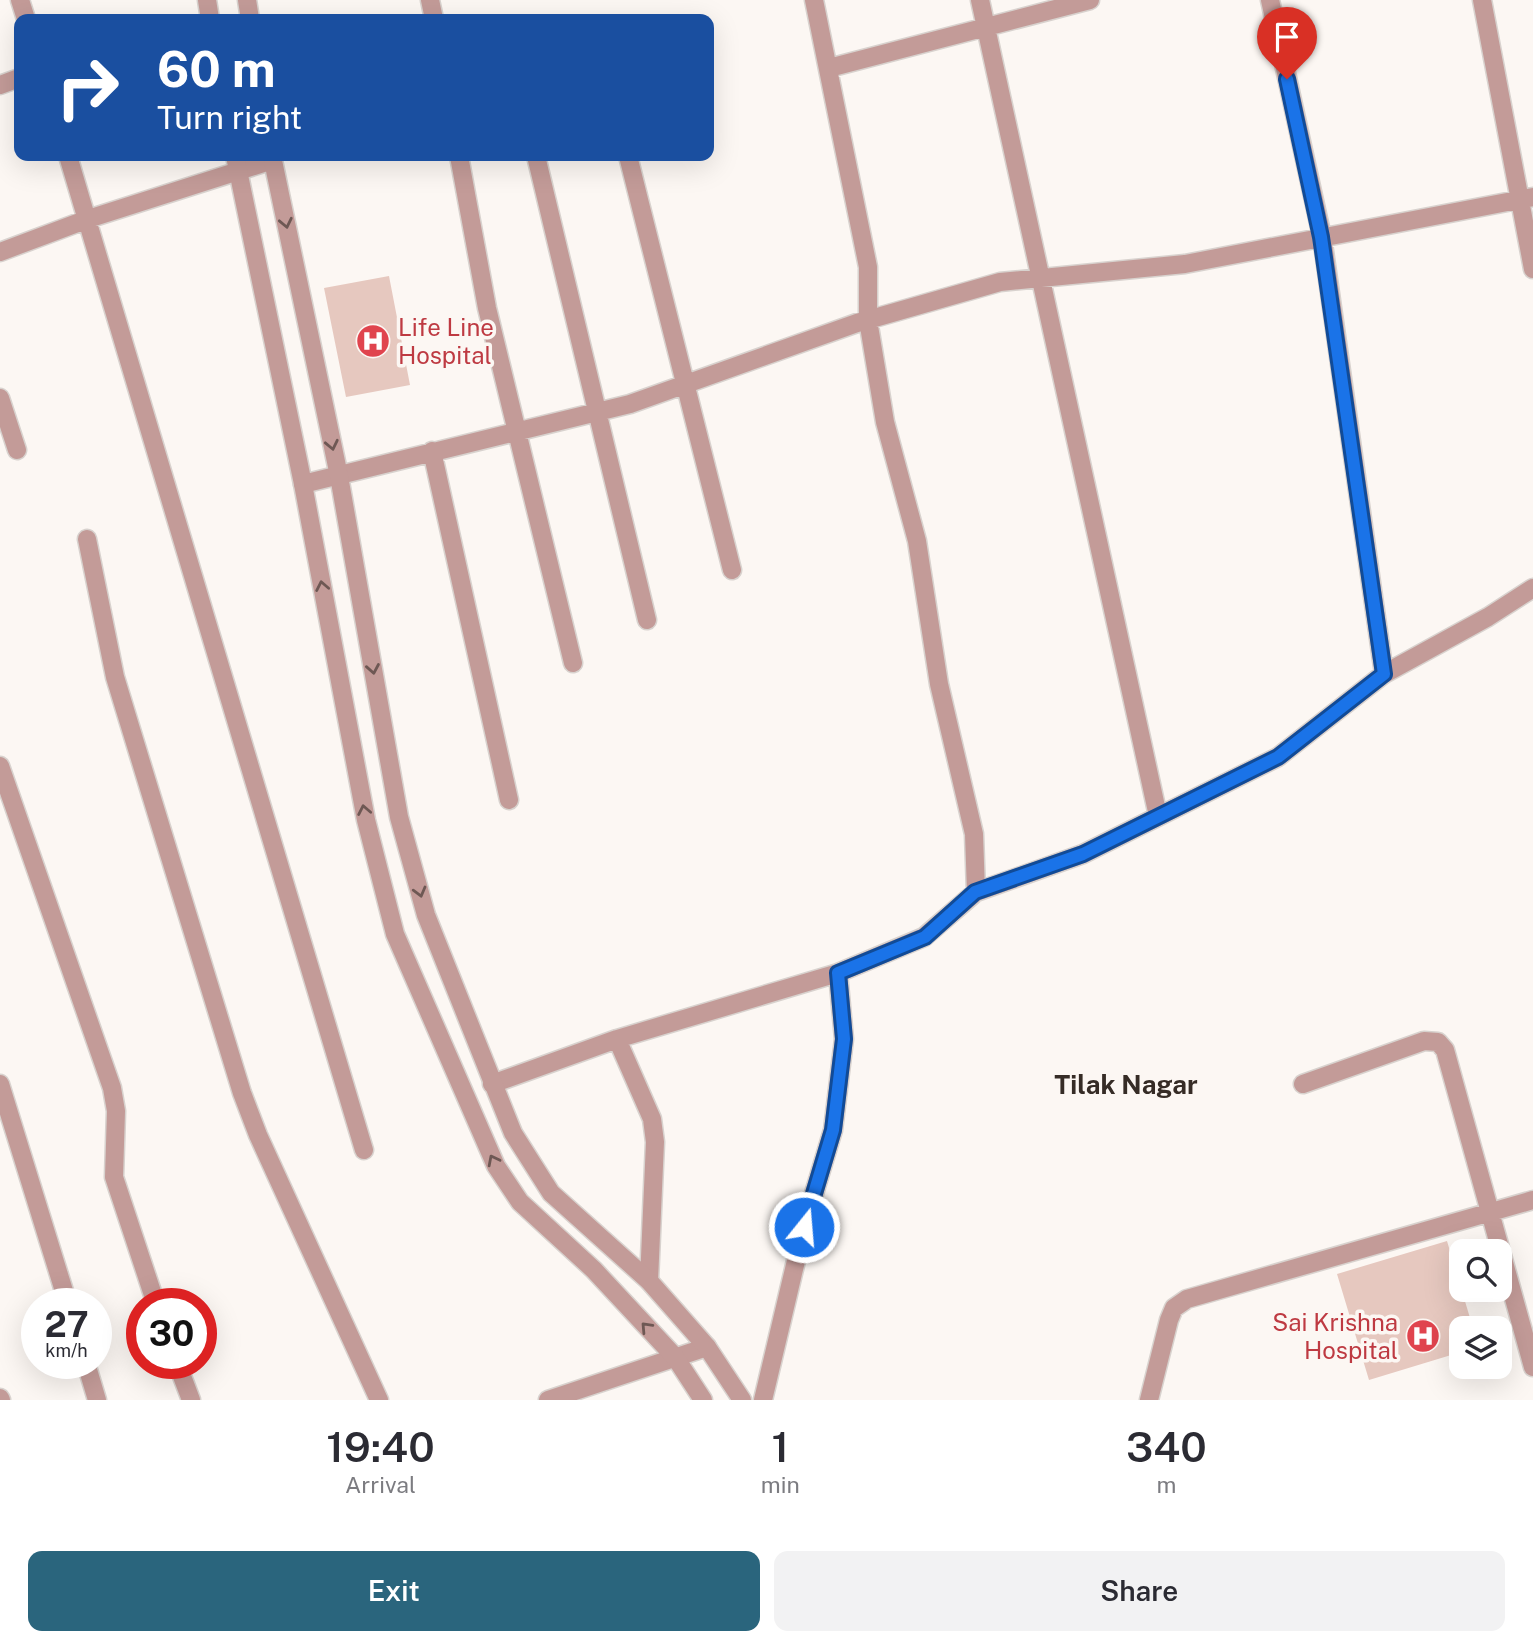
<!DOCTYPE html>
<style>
body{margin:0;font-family:"Public Sans",sans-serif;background:#f2f2f3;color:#2b2b33;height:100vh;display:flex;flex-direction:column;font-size:26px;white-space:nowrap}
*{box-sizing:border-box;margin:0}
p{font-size:23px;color:#7c7c81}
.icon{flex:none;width:38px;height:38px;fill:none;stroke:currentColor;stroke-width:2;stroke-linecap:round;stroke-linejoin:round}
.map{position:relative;height:1400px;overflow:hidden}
.drawer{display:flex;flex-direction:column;background:#fff;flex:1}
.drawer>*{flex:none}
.hud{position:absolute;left:14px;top:14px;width:700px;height:147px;border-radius:14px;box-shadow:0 7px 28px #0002;background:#1a4fa0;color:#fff;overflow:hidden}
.fabs{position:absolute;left:1449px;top:1239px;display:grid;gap:14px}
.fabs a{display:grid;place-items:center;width:63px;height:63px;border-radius:14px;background:#fff;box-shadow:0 7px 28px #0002;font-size:35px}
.speed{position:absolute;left:21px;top:1288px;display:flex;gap:14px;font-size:35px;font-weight:700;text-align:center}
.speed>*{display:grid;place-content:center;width:91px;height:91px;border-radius:50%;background:#fff;box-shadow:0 7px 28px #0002;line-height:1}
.speed small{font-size:18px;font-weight:400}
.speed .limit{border:10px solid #d22;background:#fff;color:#111}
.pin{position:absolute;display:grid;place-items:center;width:60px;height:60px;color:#fff;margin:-72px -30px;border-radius:50% 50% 50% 0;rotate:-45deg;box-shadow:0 0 7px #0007}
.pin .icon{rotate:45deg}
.me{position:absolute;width:77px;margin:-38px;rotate:17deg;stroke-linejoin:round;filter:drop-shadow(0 0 5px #0008)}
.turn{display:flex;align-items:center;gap:24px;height:147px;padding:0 28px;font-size:32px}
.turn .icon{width:91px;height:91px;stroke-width:2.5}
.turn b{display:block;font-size:49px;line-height:60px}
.eta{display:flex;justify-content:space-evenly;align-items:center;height:119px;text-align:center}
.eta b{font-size:42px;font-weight:600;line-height:49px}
.button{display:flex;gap:14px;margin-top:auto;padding:14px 28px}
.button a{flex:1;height:80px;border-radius:14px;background:#2a657d;color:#fff;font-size:28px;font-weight:600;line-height:80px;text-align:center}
.button a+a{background:#f2f2f3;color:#2b2b33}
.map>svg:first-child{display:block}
.building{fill:#e6c8bf}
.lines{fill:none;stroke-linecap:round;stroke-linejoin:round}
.minor-casing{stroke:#d8d2ce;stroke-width:21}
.tertiary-casing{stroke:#d8d2ce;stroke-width:21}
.minor{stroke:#c39b98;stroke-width:18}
.tertiary{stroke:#c39b98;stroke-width:18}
.oneway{stroke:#6e5854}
.route-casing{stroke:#114b97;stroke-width:18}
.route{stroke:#1a73e8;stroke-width:12}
.labels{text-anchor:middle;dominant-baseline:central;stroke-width:7;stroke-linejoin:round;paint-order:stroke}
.health-label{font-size:24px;fill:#be3a42;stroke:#fcf7f3;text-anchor:start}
.neighbourhood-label{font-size:26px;font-weight:bold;fill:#362c26;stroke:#fcf7f3}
</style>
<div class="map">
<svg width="1533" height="1400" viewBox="0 0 1533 1400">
<rect width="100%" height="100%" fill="#fcf7f3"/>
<path class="building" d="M389,276L410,385L346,397L324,288Z
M1447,1241L1473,1328H1461V1352L1369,1380L1337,1274Z"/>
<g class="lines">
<g class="minor-casing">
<path id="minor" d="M20,0L26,19
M430,0L434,19
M814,0L868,267V320L885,422L917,541L939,684L974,834L976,892
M980,0L1158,816
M1270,0L1322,237L1384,674
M1482,0L1533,269
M829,68L1090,0
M0,85L19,78
M68,156L364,1150
M459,156L487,308L573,663
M536,156L647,620
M628,156L732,570
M0,252L88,219L273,160
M0,398L17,450
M432,451L509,800
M303,484L630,404L857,323L1000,282L1185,264L1533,197
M87,539L115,677L242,1093L258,1135L379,1400
M0,766L112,1088L116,1111L114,1177L156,1304
M617,1039L652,1119L655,1142L649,1281
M0,1084L68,1304
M492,1084L617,1039L838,973
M1303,1084L1424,1041L1438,1042L1445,1050L1533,1367
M86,1363L97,1400
M177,1363L191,1400
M0,1398L1,1400
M548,1400L707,1347
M763,1400L804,1227L833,1130L844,1039L838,973L924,937L976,892L1083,854L1278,757L1384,674L1488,617L1533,588
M1149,1400L1169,1320L1174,1308L1187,1299L1533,1200"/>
</g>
<g class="tertiary-casing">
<path id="tertiary" d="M207,0L210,19
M247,0L250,19
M235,156L303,484L366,820L395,934L496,1166L520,1202L594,1270L675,1357L703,1400
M272,156L339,476L399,817L426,915L513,1133L551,1193L649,1281L707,1347L742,1400"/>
</g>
<use href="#minor" class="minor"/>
<use href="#tertiary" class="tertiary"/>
</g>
<defs><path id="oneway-chevron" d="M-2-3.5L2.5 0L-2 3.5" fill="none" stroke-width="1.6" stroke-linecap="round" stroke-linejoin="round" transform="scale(1.75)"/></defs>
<g class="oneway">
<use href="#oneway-chevron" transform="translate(286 223) rotate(78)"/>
<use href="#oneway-chevron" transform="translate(332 445) rotate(78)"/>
<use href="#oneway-chevron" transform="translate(322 586) rotate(-101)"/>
<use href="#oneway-chevron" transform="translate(373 669) rotate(80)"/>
<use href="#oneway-chevron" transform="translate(364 810) rotate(-101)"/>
<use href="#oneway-chevron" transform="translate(420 892) rotate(75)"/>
<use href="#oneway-chevron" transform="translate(493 1160) rotate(-117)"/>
<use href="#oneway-chevron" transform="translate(646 1327) rotate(-133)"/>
</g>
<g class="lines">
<g class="route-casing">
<path id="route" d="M804,1227L833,1130L844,1039L838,973L925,937L975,892L1083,854L1278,757L1384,674L1321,237L1287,79"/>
</g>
<use href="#route" class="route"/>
</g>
<defs>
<g id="hospital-disc" transform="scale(1.75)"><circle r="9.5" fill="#e0444e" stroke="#fcf7f3"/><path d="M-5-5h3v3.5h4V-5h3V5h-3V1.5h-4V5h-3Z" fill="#fff"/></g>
</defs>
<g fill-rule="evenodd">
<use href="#hospital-disc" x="373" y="341"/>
<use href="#hospital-disc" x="1423" y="1336"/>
</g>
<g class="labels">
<g class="health-label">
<text x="398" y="327">Life Line<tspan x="398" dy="28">Hospital</tspan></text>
<text x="1398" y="1322" text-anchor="end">Sai Krishna<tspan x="1398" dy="28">Hospital</tspan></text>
</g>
<g class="neighbourhood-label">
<text x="1126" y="1084">Tilak Nagar</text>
</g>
</g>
</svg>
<div class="fabs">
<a><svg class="icon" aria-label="search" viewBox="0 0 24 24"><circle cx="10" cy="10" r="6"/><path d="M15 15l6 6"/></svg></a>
<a><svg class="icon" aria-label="layers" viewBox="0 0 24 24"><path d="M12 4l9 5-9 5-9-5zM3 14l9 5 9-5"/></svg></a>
</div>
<div class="speed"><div>27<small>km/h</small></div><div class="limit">30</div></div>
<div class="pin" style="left:1287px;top:79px;background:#d93025"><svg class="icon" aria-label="arrive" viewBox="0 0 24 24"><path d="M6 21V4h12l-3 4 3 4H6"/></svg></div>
<svg class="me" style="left:804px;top:1227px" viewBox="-20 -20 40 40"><circle r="17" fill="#1a73e8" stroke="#fff" stroke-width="3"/><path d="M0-11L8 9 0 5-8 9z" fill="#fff"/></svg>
<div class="hud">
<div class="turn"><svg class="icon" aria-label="right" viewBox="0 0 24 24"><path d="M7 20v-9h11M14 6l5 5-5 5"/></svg><div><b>60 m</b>Turn right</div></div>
</div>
</div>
<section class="drawer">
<div class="eta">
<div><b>19:40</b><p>Arrival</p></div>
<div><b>1</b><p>min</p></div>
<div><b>340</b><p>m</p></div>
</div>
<div class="button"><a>Exit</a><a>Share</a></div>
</section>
